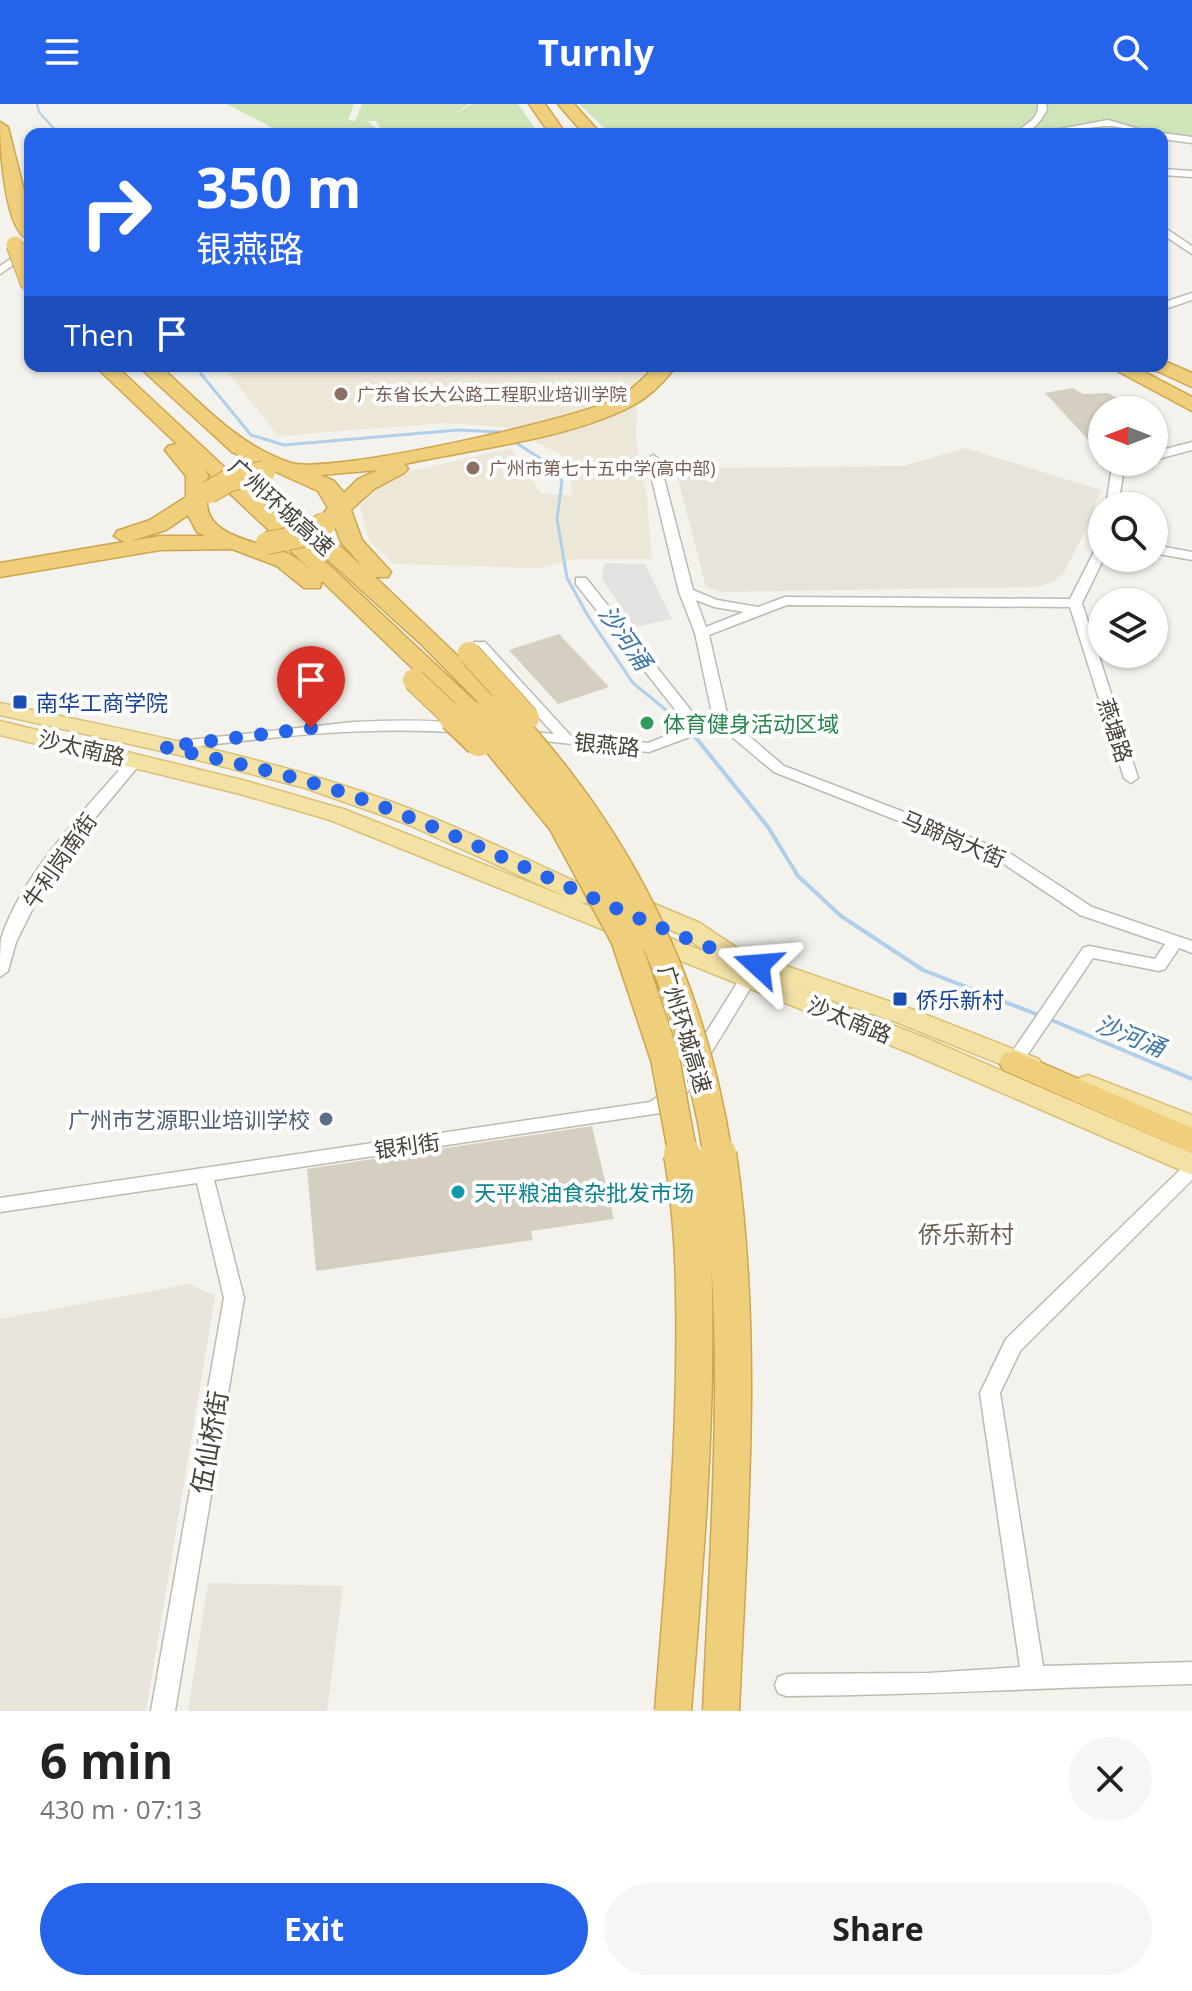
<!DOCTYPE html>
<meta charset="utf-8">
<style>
body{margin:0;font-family:"Open Sans","Noto Sans SC",sans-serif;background:#f6f6f6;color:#222;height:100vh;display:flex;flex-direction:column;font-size:30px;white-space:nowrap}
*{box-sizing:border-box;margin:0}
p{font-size:26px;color:#767676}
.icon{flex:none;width:44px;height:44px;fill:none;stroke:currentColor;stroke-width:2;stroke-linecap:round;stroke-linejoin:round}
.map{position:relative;height:1607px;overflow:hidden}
.drawer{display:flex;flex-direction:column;background:#fff;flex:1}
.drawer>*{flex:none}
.banner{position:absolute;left:24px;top:24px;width:1144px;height:244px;border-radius:16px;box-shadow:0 2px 6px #0004;background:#2563eb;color:#fff;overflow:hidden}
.needle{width:52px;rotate:270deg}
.fabs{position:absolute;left:1088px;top:292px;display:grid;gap:16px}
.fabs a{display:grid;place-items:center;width:80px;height:80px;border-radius:50%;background:#fff;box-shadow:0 2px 6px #0004;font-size:40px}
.pin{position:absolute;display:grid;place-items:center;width:68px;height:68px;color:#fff;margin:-82px -34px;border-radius:50% 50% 50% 0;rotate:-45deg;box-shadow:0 0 8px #0007}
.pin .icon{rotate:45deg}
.me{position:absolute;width:88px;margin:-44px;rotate:289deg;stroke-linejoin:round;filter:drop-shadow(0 0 6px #0008)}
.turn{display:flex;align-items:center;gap:28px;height:168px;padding:0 40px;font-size:36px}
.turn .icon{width:104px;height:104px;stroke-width:2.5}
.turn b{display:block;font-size:56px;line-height:68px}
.then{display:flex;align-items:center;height:76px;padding:0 40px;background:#0003;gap:16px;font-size:30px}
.round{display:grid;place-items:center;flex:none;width:84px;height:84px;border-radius:42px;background:#f6f6f6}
.overview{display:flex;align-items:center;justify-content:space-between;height:136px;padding:0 40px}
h1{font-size:48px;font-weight:700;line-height:60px}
.button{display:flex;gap:16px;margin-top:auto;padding:16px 40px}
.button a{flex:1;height:92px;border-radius:48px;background:#2563eb;color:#fff;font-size:32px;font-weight:700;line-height:92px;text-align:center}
.button a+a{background:#f6f6f6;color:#222}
header{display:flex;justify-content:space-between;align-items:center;height:104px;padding:0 40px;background:#2563eb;color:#fff;font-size:36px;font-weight:700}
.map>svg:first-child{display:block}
.residential{fill:#e8e4db}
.education{fill:#ece7d7}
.green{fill:#cee4b9}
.parking{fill:#e4e2e0}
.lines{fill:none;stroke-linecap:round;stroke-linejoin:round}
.stream-far2{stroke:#afcfea;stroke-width:2}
.stream-far1{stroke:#afcfea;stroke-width:3}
.stream{stroke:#afcfea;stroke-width:4}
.building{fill:#d5cfc2}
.street-casing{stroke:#bfbaaf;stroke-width:3}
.primary-casing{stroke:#d8c076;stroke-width:3}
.highway-casing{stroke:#cea54c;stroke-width:3}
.street{fill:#fff;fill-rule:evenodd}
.primary{fill:#f4e2a5;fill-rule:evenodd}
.highway{fill:#efcf7c;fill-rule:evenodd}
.highway-bridge-far3-casing{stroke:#cea54c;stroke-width:19;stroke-linecap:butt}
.highway-bridge-far2-casing{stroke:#cea54c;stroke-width:24;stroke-linecap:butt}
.highway-bridge-far1-casing{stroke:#cea54c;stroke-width:31;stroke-linecap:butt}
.highway-bridge-casing{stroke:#cea54c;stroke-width:39;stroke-linecap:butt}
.highway-bridge-far3{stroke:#efcf7c;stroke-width:17}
.highway-bridge-far2{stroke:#efcf7c;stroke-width:22}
.highway-bridge-far1{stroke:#efcf7c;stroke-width:28}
.highway-bridge{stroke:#efcf7c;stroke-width:36}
.route{stroke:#2563eb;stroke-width:14;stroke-dasharray:0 25.2}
.education-dot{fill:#8d6e63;stroke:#fff;stroke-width:3}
.transit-dot{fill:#1a4fb4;stroke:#fff;stroke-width:3}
.leisure-dot{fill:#2e9e5b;stroke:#fff;stroke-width:3}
.service-dot{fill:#5c6f8a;stroke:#fff;stroke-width:3}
.culture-dot{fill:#0f9aa8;stroke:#fff;stroke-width:3}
.labels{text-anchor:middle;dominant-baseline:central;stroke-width:8;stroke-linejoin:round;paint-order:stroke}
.far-education-label{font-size:18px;fill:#785e54;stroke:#fff;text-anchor:start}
.street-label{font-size:22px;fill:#48433a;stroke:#fff}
.transit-label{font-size:22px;fill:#164399;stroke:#fff;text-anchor:start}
.leisure-label{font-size:22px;fill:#27864d;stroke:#fff;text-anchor:start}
.service-label{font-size:22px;fill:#4e5e75;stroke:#fff;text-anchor:end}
.culture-label{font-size:22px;fill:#0d838f;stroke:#fff;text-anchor:start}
.water-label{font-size:24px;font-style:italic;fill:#3d76aa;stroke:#fff}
.neighbourhood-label{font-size:24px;fill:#6a6252;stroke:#fff}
.near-street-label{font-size:26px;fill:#48433a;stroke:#fff}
</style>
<header><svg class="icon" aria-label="menu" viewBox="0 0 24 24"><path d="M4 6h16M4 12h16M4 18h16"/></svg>Turnly<svg class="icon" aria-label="search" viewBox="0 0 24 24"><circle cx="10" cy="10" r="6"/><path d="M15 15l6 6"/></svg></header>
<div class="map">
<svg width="1192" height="1607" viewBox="0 0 1192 1607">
<rect width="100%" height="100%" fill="#f4f2ec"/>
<path class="residential" d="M965,344L1101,386L1089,420L1063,470L1053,478L1037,483L721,488L706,483L675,364L904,362Z
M190,1180L215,1192L146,1607H0V1215Z
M208,1479L343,1482L327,1607H188Z"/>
<path class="education" d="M223,262H648L637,282L636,335L647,395L652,455H577L539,464L394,460L369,437L360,403L386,373L511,344L542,390L573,391L566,353L505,323L444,319L278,332Z"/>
<path class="green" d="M227,0H354L348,16L355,17L362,0H469L454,11L472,0H518L539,30H398L380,25L376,17H367L379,26L392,30H284Z
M579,0H1192V40L1162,35V30L1107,23L1072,30H611Z"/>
<path class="parking" d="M604,459L645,460L672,515L635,523L602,475Z"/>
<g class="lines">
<path class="stream-far2" d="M37,0L39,8L59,30
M195,262L203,272"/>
<path class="stream-far1" d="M201,270L251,331L284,341L458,326L500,328L504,331
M512,336L544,357L562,377L557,415L567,474L588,512L633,579L677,615"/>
<path class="stream" d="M675,613L688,624L768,723L798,772L841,812L923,866L1041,912
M1049,915L1192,975"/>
</g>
<path class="building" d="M1073,284L1083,290L1108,289L1137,306H1102V341L1095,343L1045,289Z
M559,530L609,583L558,600L509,546Z
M592,1022L614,1115L531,1127L533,1136L316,1167L307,1065Z"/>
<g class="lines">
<g class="street-casing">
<path id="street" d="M1038,0H1046L1047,6C1039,20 1031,30 1014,30C1024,21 1040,15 1038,0Z
M1108,16L1156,30C1138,30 1121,21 1105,22C1080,24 1058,30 1033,30Z
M1162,29L1192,33V39L1162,35V30H1159Z
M1162,65L1192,67V73L1162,71Z
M1162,122L1192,142V150L1162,130Z
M30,142V150L0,170V162Z
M1192,189V196L1162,206V199Z
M1192,338V346L1154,356V348Z
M653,351L659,355L693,486L717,496L758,503L785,493L1070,495L1096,444L1102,440L1104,454L1082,499L1138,674L1131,679L1124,674L1070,503L787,501L709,531L728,614L784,662L1008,748L1092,803L1192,837V849L1179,844L1165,865L1159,867L1093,854L1020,962H1008L1005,958L1008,954L1083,844L1089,842L1155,855L1165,840L1080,811L998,756L774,668L719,622L649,648L515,634L513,631L515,628L520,627L554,630L475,544L473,541L475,538H485L571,632L648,639L689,623L576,480V474H586L701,619L713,614L695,529L679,488L647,355ZM696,496L714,503L744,508L706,523Z
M1119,358H1138L1124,364L1118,402H1106L1112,362Z
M1154,441L1192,448V456L1154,449Z
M354,618C377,617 457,613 472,625L465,629C365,621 269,633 170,646L163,642L170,638Z
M136,651L141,653L143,656L141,659L80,732L43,784L16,838L8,867L0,873C0,861 0,846 1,835C21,771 87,703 131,653Z
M748,869L756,875L685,992L660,1009L214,1076L244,1194L175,1607H151L224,1194L197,1079L0,1108V1094L650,998L673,982L742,871Z
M1189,1061L1192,1062V1076L1020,1247L1000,1289L1043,1562L1192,1558V1580C1057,1583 922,1591 786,1592L778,1589L775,1581L778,1573L786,1570L928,1569L1020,1563L980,1289L1006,1235L1183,1063Z"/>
</g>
<g class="primary-casing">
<path id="primary" d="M0,599C122,626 247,648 366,689C444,715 519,752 594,786L598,792L594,798L581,799L708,849L682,831L622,805L618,799L622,793H638L700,819L740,846L914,906L1039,955L1043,962L1039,969L1030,972L896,918L800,885L928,935L1192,1049V1071L910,949L330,716L240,690L0,631V617L246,677L346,706L571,795L407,720L305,684L179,651L0,611Z
M1088,971L1192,1011V1032L1079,988L1075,981L1079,974Z"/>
</g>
<g class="highway-casing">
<path id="highway" d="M529,0H545L566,30H550Z
M558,0H574L601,30H584Z
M0,18L8,23L30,110V136C4,130 0,41 0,18Z
M1162,256L1192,269V283L1155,266L1152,262H1162Z
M95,262H116L481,603L484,608L481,613H463L322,477L320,484H304L277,462L232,445L160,446L0,473V459L124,438L114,432L117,427L150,416L186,393V372L165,346L168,342L177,340ZM204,365L313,468C307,463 300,456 293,452C268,438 206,436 207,398L219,388L216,383L207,382L208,371ZM188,411L197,428L205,432H160L131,437L166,426Z
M138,262H160C200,298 238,342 291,359C329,371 578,315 618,294C632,286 644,274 655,262H676C664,278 648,294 630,303C567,335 474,345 404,360L408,365L404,369L374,385L351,406L362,436L391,468L388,473H375L505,597L508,602L505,607H487L421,540L284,416L281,411L284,406H300L363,463L341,438L334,420H321L318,415L328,404L318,387L232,348ZM378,366L358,375L344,389L334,377L320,371Z
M1108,262H1133L1192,293V307Z
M1014,947L1192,1024V1049L1003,966L999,958L1003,950Z"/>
</g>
<use href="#street" class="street"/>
<use href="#primary" class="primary"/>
<use href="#highway" class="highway"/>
<g class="highway-bridge-far3-casing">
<path id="highway-bridge-far3" d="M15,141L30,181"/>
</g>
<g class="highway-bridge-far2-casing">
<path id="highway-bridge-far2" d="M209,388L230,376L264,368
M267,439L303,432L325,419
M469,549L528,614
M414,576L455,615
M496,602L508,615
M472,608L478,615"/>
</g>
<g class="highway-bridge-far1-casing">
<path id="highway-bridge-far1" d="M453,613L479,638
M476,613L562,718L625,834L665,954L683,1052
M506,613C623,740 692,883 718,1052"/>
</g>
<g class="highway-bridge-casing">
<path id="highway-bridge" d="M718,1050C745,1234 729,1422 721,1607
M673,1607C682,1495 692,1383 694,1270C695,1198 695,1122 682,1050"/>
</g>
<use href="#highway-bridge-far3" class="highway-bridge-far3"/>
<use href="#highway-bridge-far2" class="highway-bridge-far2"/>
<use href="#highway-bridge-far1" class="highway-bridge-far1"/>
<use href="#highway-bridge" class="highway-bridge"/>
</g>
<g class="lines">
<path class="route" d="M311,624L164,643C230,658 296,671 359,694C495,743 621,814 758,861"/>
</g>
<g class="education-dot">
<circle cx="341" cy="290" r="8"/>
<circle cx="473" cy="364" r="8"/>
</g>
<g class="transit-dot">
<rect x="12" y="590" width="16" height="16" rx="4"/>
<rect x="892" y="887" width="16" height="16" rx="4"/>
</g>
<circle class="leisure-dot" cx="647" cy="619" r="8"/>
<circle class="service-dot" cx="326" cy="1015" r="8"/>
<circle class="culture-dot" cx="458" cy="1088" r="8"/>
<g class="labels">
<g class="far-education-label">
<text x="357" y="290">广东省长大公路工程职业培训学院</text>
<text x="489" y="364">广州市第七十五中学(高中部)</text>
</g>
<g class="street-label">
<text transform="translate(282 402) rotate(42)">广州环城高速</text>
<text transform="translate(1116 626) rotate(72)">燕塘路</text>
<text transform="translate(607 640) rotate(6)">银燕路</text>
<text transform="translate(82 643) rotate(13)">沙太南路</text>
<text transform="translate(954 734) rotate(23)">马蹄岗大街</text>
<text transform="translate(59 756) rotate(-55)">牛利岗南街</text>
<text transform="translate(850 915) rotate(22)">沙太南路</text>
<text transform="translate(686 925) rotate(73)">广州环城高速</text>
<text transform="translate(407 1041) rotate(-8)">银利街</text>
</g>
<g class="transit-label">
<text x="36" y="598">南华工商学院</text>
<text x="916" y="895">侨乐新村</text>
</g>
<g class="leisure-label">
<text x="663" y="619">体育健身活动区域</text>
</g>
<g class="service-label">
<text x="310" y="1015">广州市艺源职业培训学校</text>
</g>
<g class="culture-label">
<text x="474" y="1088">天平粮油食杂批发市场</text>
</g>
<g class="water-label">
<text transform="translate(626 533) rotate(55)">沙河涌</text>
<text transform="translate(1131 931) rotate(22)">沙河涌</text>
</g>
<g class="neighbourhood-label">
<text x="966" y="1129">侨乐新村</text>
</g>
<g class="near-street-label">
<text transform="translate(209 1338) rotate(-80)">伍仙桥街</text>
</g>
</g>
</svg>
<div class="fabs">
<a><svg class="needle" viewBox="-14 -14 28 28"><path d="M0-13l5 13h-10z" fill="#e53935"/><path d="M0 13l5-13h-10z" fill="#767676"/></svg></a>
<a><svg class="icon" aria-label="search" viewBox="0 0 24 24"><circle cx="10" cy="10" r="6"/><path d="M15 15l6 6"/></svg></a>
<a><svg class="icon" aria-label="layers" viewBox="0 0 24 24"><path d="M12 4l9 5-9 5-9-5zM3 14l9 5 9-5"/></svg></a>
</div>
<div class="pin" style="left:311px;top:624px;background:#d93025"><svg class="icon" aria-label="arrive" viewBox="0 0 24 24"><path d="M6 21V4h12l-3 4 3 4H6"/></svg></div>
<svg class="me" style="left:758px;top:861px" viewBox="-20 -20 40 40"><path d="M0-17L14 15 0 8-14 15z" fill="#2563eb" stroke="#fff" stroke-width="4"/></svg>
<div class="banner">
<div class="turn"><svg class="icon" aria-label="right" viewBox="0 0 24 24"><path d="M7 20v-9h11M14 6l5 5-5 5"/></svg><div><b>350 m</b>银燕路</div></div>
<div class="then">Then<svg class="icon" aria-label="arrive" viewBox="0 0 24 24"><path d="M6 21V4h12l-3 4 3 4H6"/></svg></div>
</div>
</div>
<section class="drawer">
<div class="overview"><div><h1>6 min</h1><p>430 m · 07:13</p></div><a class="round"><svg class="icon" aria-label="close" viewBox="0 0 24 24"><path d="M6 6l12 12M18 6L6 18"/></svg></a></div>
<div class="button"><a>Exit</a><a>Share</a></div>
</section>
